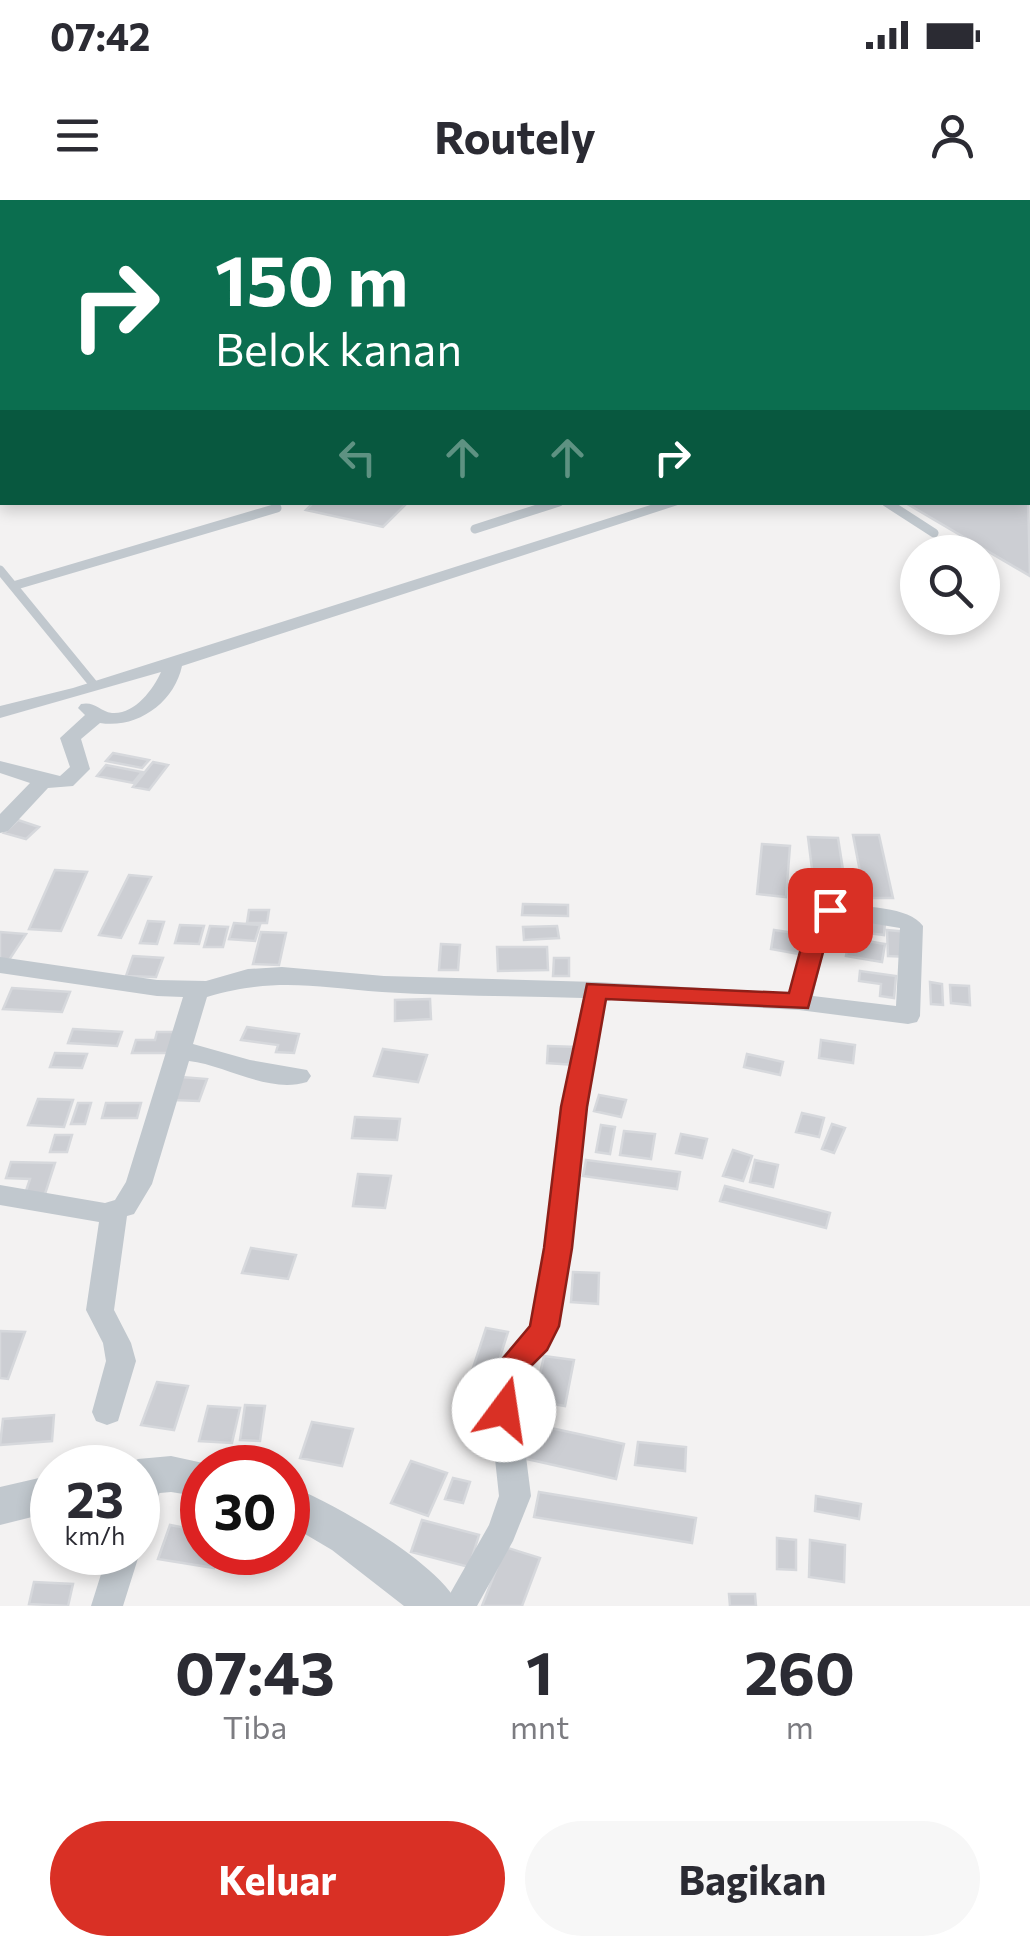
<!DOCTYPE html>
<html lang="id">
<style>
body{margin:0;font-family:Commissioner,sans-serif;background:#f7f7f7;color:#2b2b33;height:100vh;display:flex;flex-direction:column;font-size:38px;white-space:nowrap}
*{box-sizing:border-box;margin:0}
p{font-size:32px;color:#7c7c81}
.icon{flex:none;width:55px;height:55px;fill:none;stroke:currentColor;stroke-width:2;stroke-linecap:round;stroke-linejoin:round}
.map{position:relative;height:1406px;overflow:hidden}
.sheet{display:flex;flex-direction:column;background:#fff;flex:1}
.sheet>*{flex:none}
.banner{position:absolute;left:0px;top:0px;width:1030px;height:305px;box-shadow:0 5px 15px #0003;background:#0b6e4f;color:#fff;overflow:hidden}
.fabs{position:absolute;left:900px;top:335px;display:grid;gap:20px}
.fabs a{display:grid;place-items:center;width:100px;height:100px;border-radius:50%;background:#fff;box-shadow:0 5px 15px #0003;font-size:50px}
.speed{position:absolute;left:30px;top:1245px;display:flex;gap:20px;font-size:50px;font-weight:700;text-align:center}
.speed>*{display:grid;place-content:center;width:130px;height:130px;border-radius:50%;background:#fff;box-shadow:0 5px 15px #0003;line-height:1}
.speed small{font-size:25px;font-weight:400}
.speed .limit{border:15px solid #d22;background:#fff;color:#111}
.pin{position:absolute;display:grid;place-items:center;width:85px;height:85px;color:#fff;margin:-42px;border-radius:20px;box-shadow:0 5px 15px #0006}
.me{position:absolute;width:110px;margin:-55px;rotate:14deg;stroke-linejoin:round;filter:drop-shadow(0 0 8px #0008)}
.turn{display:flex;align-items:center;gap:35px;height:210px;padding:0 50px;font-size:45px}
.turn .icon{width:130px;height:130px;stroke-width:2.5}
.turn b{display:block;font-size:70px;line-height:85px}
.lanes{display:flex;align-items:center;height:95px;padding:0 50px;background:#0003;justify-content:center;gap:50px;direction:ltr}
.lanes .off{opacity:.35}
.eta{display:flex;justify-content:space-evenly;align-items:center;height:170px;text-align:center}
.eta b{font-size:60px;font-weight:700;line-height:70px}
.action{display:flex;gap:20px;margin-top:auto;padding:20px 50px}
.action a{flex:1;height:115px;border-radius:60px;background:#d93025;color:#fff;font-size:40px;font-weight:700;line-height:115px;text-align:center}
.action a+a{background:#f7f7f7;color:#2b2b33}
.status{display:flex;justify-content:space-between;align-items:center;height:70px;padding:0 50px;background:#fff;direction:ltr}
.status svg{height:28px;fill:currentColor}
header{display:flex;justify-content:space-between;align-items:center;height:130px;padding:0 50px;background:#fff;font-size:45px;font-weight:700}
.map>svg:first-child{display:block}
.building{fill:#ccced3;stroke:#d6d8dc;stroke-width:2.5}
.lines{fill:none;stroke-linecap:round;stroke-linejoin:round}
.service{stroke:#c1c8ce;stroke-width:9}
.minor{fill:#c1c8ce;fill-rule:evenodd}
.tertiary{fill:#c1c8ce;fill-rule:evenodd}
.route{fill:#d93025;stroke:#8d1f18;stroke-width:2.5}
</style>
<div class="status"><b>07:42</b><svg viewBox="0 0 49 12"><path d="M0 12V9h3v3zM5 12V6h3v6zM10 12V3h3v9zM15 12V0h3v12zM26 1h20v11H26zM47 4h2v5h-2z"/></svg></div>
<header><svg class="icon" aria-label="menu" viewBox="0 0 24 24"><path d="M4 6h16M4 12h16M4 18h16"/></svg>Routely<svg class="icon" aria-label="person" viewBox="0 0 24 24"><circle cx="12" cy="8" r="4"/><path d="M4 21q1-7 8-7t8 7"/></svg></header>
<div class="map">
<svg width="1030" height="1406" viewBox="0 0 1030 1406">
<rect width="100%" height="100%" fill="#f3f2f2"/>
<path class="building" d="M1028,294L1030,376L904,302H1028Z
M314,302H400L406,304L383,327L306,310Z
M113,553L149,560L142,568L106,561Z
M153,562L168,565L149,590L133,587Z
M106,565L142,572L133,583L97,576Z
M18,620L39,627L26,639L4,633Z
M853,635H879L893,698H865Z
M808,637L838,638L848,702L816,701Z
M762,644L790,646L786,697L757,694Z
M55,670L87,672L61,731L29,729Z
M129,675L151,677L121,738L99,735Z
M523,704L568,705V716L522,715Z
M249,710H269L267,723H247Z
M843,718L885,722L884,735L842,730Z
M148,721L164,722L157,744L140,743Z
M234,723L260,725L255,741L229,739Z
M180,725L204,726L199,744L175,743Z
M210,726L228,727L223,747H204Z
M557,726L559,738L524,740L523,727Z
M774,730L802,734L799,754L771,749Z
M887,730L908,732L910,757L888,756Z
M0,732L26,734L9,760L0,759Z
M261,732L286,733L279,765L253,764Z
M849,738L885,744L882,762L846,756Z
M441,744L460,745L458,770H439Z
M497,747H547L548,770L498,771Z
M133,756L163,758L156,777L126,776Z
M554,758H569V776H553Z
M860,771L896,776L894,798L880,796L881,784L859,781Z
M930,782L942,784L943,805L931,804Z
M950,785L969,786L970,805L951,803Z
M12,788L70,792L62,812L3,809Z
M430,799L431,819L395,821V800Z
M247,827L299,834L294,853L276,852L278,845L241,840Z
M73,829L122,832L117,846L68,843Z
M157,832H175L169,853H132L136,840H155Z
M821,840L855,845L853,863L819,858Z
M548,846L577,847L575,865L547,863Z
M383,849L427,855L418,882L374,876Z
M55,853L87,854L82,868L50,867Z
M747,854L783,862L780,875L744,867Z
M181,877L207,879L199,901L174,900Z
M599,895L626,900L621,917L594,911Z
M38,899L73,900L64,927L28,925Z
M78,903H91L85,924H71Z
M106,903H141L137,918H102Z
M802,913L824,918L819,937L796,932Z
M355,917L400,919L397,940L352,938Z
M832,924L845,928L834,953L822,949Z
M601,925L615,927L610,954L596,952Z
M624,931L655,934L651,959L620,955Z
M681,934L707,939L702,958L676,953Z
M55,935H72L67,952H50Z
M733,950L752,956L743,981L723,976Z
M586,960L680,972L677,989L583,976Z
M755,960L778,965L773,987L750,982Z
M11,962L55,963L45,994H25L30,979L6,978Z
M358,974L391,976L385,1008L353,1006Z
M725,986L830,1013L826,1028L720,1001Z
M251,1048L296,1055L288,1079L242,1073Z
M573,1072L599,1073L598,1104L571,1102Z
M486,1128L508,1132L495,1173L473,1168Z
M0,1131L25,1132L8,1179L0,1178Z
M544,1156L574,1160L565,1206L534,1201Z
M157,1182L188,1186L174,1230L141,1225Z
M245,1205L265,1206L260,1241L240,1240Z
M208,1206L240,1208L232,1243L199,1241Z
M54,1215L52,1241L0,1245L3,1219Z
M312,1222L353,1229L342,1266L300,1258Z
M528,1223L624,1244L616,1279L518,1257Z
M638,1242L686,1247L685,1271L635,1265Z
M411,1261L447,1273L428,1316L391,1303Z
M453,1278L470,1282L463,1303L445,1299Z
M539,1292L696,1318L692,1343L534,1317Z
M816,1296L861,1304L859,1319L815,1311Z
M201,1317L202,1352H219L214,1368L158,1359L170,1325L197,1330Z
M422,1320L479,1335L469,1367L411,1352Z
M777,1338L796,1340V1370L777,1369Z
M810,1340L845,1345L844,1382L809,1377Z
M505,1347L540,1358L522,1406H482Z
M34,1382L73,1384L68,1406L29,1404Z
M729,1394H755L756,1406H730Z"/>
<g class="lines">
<path class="service" d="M886,302L934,333
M475,329L559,302
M0,370L94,485
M13,386L277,308"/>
<path class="minor" d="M0,19H2V27H0Z
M660,302H687L182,466C174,503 137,529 100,523L81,539L90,569L73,586L48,588L8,631L0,633V614L30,583L0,573V561L60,576L70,567L60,538L85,515L78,508L81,504C95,501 99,511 112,513C134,515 153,490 161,472L0,518V506L73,488Z
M839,704C863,707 909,706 923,726L920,816L917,822L908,824L799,810L606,799L587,907L572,1048L558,1126L547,1149L522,1175L518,1194L531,1296L513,1341L477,1406H443L489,1325L499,1296L488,1194L499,1160L530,1126L544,1048L561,907L583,798C516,796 449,796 382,792C314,787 276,777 207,797L193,844L250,860L307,870L311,876L307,882C268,894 226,865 189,861L152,984L134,1014L127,1016L114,1110L131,1143L136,1161L118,1221L107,1225L96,1221L92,1212L106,1161L103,1143L86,1110L99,1022L0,1005V985L105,1003L115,1000L126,982L183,797L157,796L0,773V757L157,780L206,781L248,769L282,767L384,776L596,782L789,793L810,715L813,710ZM839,718L900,728L896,806L813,796L831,720Z
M152,1261L163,1265L167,1275L149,1318L138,1322V1273L141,1265Z
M138,1346L140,1352L123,1406H91L108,1352H138Z"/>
<path class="tertiary" d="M171,1256L217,1266L202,1268V1297L171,1292L138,1295V1268H122L138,1259Z
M52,1275V1312L0,1325V1287Z
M288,1285C332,1302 440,1363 459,1406H404L332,1350L288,1324Z"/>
</g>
<path class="route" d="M830,703L842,710L832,719L808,808L606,799L587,907L572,1048L559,1126L547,1150L523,1174L514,1219L504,1223L493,1219L488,1210L494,1169L530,1126L544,1048L561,907L587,784L789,793L810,714Z"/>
</svg>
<div class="fabs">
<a><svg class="icon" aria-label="search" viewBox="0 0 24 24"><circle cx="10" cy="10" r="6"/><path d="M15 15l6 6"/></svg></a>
</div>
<div class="speed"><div>23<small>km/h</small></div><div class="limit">30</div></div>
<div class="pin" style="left:830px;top:710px;background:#d93025"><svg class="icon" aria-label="arrive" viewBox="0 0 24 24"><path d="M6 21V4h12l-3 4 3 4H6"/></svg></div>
<svg class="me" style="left:504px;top:1210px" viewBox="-20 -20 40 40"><circle r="19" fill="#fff"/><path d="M0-13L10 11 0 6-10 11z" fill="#d93025"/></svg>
<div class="banner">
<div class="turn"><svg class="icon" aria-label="right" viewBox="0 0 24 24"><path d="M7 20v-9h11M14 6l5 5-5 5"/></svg><div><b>150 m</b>Belok kanan</div></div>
<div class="lanes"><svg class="icon off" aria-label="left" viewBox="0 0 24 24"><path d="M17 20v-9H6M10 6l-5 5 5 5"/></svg><svg class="icon off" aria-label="ahead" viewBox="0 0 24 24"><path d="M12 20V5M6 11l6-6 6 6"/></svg><svg class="icon off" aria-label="ahead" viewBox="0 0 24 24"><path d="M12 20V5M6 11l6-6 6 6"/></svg><svg class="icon" aria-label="right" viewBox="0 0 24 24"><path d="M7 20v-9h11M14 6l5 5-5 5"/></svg></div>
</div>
</div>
<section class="sheet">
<div class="eta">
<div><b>07:43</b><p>Tiba</p></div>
<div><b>1</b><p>mnt</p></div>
<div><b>260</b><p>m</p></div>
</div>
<div class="action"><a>Keluar</a><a>Bagikan</a></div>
</section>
